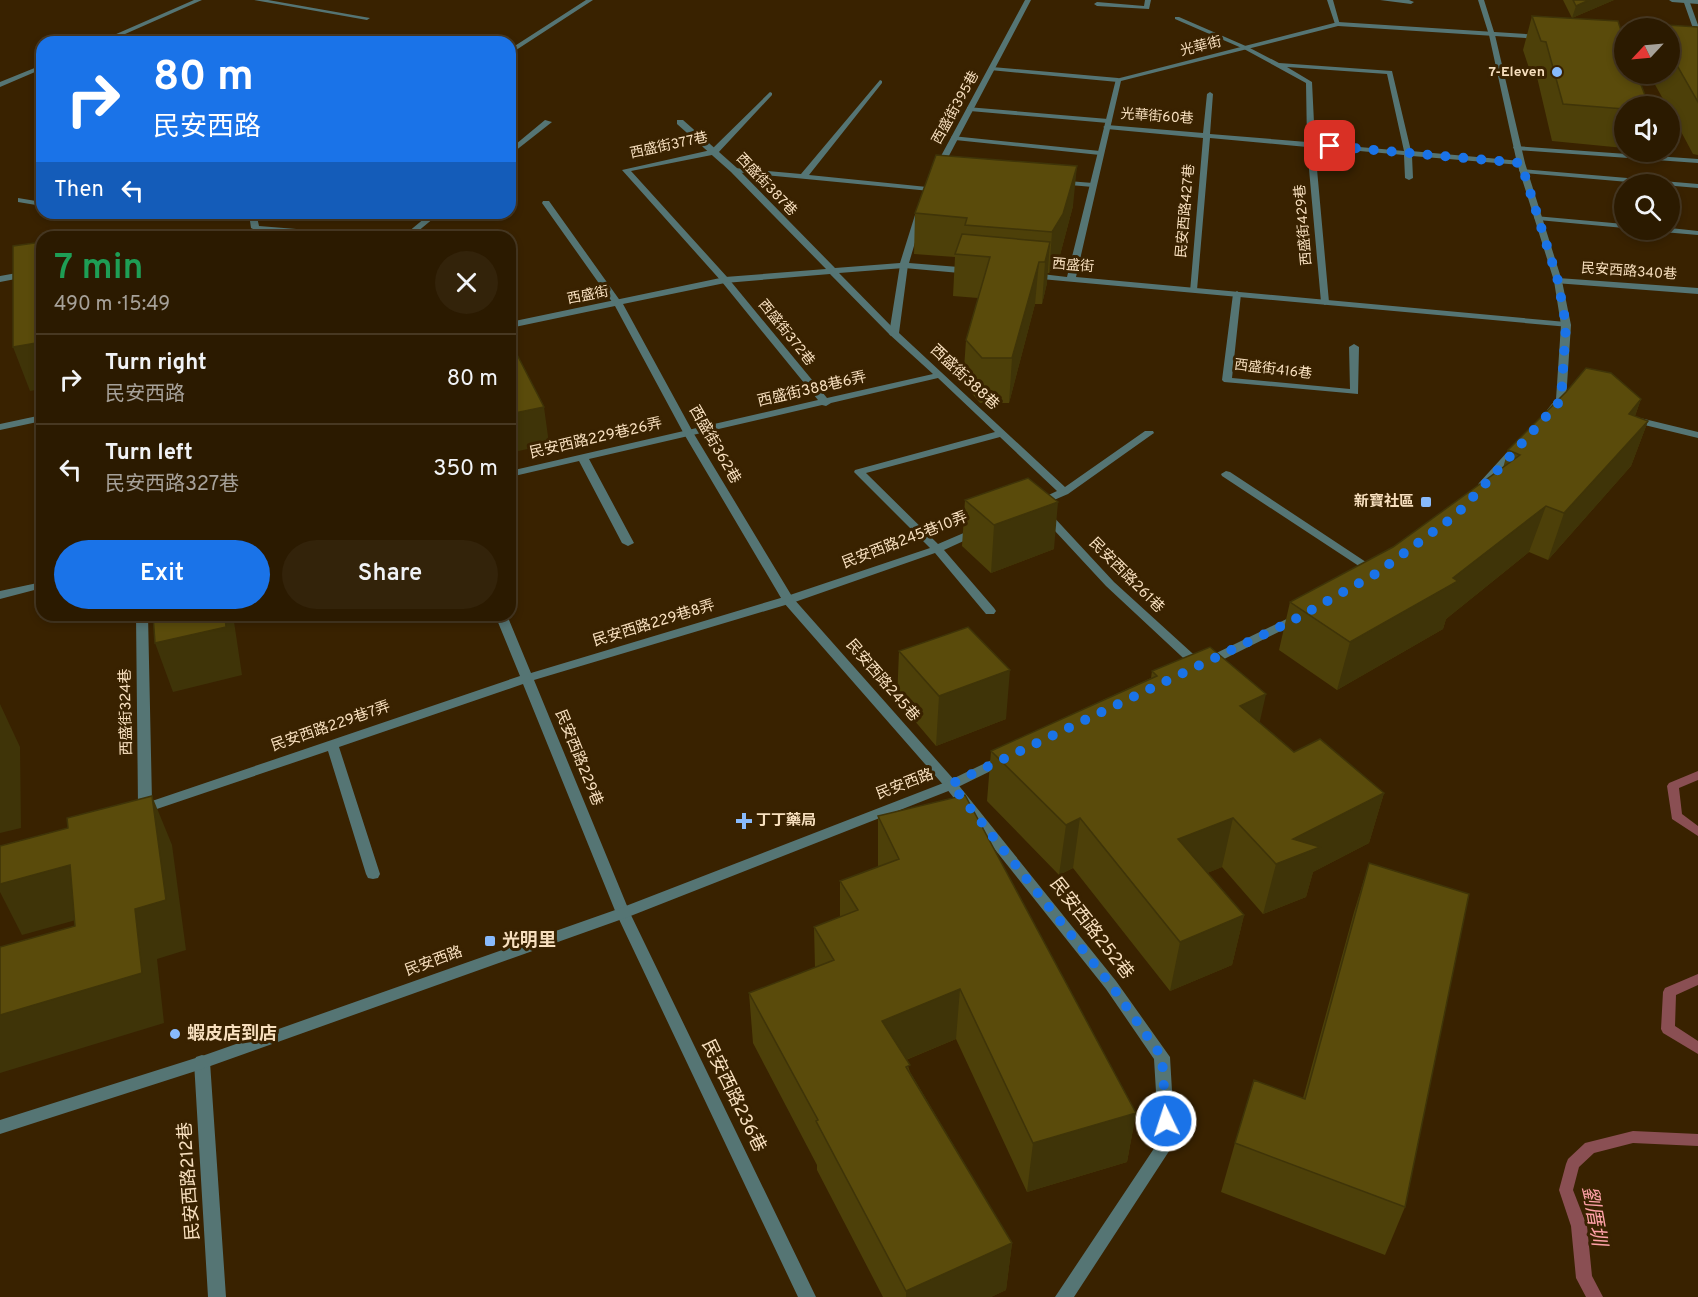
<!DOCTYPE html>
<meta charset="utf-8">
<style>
body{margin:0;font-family:Overpass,"Noto Sans TC",sans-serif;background:#33230a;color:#f1f3f6;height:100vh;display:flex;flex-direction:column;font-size:22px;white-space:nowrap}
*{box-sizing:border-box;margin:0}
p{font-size:20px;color:#a6a199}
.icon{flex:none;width:33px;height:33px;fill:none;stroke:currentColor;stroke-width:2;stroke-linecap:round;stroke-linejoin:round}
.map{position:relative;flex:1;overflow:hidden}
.side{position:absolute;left:36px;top:231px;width:480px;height:390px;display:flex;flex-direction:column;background:#2b1a00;border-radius:18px;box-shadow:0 3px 9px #0003,0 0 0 2px #473822}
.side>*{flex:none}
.top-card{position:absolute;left:36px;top:36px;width:480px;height:183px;border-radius:18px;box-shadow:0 3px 9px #0003,0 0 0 2px #473822;background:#1a73e8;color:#fff;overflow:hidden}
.needle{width:39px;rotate:244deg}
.controls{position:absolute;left:1614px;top:18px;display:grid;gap:12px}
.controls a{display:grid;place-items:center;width:66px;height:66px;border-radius:50%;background:#2b1a00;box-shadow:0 3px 9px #0003,0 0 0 2px #473822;font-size:30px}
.pin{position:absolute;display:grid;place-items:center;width:51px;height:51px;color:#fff;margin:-26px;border-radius:12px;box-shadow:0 3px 9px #0006}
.me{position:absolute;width:66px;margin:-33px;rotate:356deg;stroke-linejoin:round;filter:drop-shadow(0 0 4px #0008)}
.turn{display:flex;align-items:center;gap:21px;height:126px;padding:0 18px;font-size:27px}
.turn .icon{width:78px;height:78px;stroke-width:2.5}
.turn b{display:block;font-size:42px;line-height:51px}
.then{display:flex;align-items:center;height:57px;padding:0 18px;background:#0003;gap:12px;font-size:22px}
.round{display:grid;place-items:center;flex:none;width:63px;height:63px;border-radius:32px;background:#33230a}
.summary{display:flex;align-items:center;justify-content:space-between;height:102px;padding:0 18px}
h1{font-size:36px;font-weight:600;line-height:45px;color:#1e9e55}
.action{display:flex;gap:12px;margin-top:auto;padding:12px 18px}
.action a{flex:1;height:69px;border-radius:36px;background:#1a73e8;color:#fff;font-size:24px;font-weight:600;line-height:69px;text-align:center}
.action a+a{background:#33230a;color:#f1f3f6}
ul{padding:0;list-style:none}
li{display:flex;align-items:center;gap:18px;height:90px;padding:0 18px;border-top:2px solid #473822}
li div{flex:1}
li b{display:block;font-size:22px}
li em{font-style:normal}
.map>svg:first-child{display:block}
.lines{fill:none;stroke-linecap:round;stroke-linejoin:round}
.stream{fill:#8a4f53;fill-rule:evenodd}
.service{fill:#557574;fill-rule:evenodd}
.minor{fill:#557574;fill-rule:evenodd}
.tertiary{fill:#557574;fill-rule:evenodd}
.wall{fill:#4d4009}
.shaded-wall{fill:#3f3408}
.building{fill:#5a4b0b;stroke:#3f3408;stroke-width:1.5}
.route{stroke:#1a73e8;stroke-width:10;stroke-dasharray:0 18}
.poi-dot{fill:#88bafc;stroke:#392200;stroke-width:2}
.labels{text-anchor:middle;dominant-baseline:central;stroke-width:6;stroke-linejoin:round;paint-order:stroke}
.far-street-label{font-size:14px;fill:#f7dfbe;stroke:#392200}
.far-poi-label{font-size:14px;font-weight:bold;fill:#f7dfbe;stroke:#392200;text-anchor:end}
.street-label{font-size:15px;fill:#f7dfbe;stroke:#392200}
.poi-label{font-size:15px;font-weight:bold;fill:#f7dfbe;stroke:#392200;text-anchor:end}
.near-street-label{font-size:18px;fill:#f7dfbe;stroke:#392200}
.near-poi-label{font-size:18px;font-weight:bold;fill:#f7dfbe;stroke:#392200;text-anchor:start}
.near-water-label{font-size:20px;font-style:italic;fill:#fea1a7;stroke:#392200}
</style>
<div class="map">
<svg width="1698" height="1297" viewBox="0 0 1698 1297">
<rect width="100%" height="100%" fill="#392200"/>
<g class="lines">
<path class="stream" d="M1698,771V780L1679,788L1682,814L1698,826V836L1672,819L1667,786L1669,783Z
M1698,974V985L1676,995L1675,1026L1698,1041V1054L1663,1033L1661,1029L1663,992L1665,988Z
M1633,1131L1698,1134V1146L1633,1143L1594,1153L1579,1167L1573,1190L1587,1226L1592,1276L1603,1297H1586L1576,1278L1571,1226L1559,1190L1566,1164L1568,1159L1585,1143Z"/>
<path class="service" d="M586,0H593L510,54V49Z
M1145,0H1151L1149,9L1097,6L1094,4L1097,2L1144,6Z
M1327,0H1333L1340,25L1335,24Z
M1380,0H1409L1414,2L1411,4Z
M1683,0H1689L1698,25V36L1695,34Z
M1175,17H1179L1248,47L1279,63L1392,71L1411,151L1521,161L1525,163L1521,165L1412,156L1413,178L1409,180L1405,178L1404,155L1315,147L1329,302L1325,305L1321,302L1307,147L1210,138L1197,290L1190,292L1203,138L1107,129L1103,127L1107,125L1203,133L1207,94L1210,92L1213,94L1210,134L1307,142L1306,83L1244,49L1175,19ZM1287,67L1387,74L1404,151L1315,143L1312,82Z
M992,67L1118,78L1121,80L1118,82L990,70L989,69Z
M880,80L882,81V83L809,175L927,187L931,189L930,191L734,172L730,170L734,168L801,174Z
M770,92L772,93V95L717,154L631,171L728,278L827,398L933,374L889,334L900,265L904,262L908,265L899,333L1065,487L1145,431H1153L1154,433L1068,494L1040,506L1035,503L1036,501L1057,491L1000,437L866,473L938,544L973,529H981L982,531L981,533L944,550L994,608L996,611L994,614H986L935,553L792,603L534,680L630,913L816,1297H798L616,913L523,684L339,747L380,874L378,878L373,879L368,878L366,874L328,751L145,813H135L133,810L138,806L136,615H148L152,801L520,676L495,615H507L531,673L784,597L930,548L854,472L855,470L995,432L938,378L831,403L826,406L822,405L589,459L634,543L628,546L622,543L579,461L510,477V471L818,400L722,282L622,170L711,150Z
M967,107L1108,119L1112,121L1108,123L970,111H967Z
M545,120L552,122L510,155V149Z
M952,136L1100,151L1104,153L1100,155L955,140L951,138Z
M1514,146L1698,159V163L1517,150L1513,148Z
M1520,169L1698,184V188L1523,173L1519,171Z
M1055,180L1093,183L1097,185L1093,187L1058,184L1054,182Z
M18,198L42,202V206L18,202Z
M543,201H549L621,302V306H615L542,203Z
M219,213H236L257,217L259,226L371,235L375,237H339L255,230L251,228L250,221Z
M431,213H440L411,237H402Z
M1535,216L1624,224V228L1538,220L1534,218Z
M1670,228L1698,231V235L1663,232L1659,230Z
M28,271L31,272V276L0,282V276Z
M1558,278L1698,288V294L1555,283L1554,281Z
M1237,291L1241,294L1232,378L1350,389L1349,347L1354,344L1359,347L1358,394L1224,382L1222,380L1233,294Z
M1226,471L1230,472L1381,572L1379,574H1371L1222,476L1221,474Z
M1046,512L1050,513L1114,582L1203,663L1205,666L1203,669H1195L1106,586L1042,517L1041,515L1042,513Z
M42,582V588L0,599V591Z
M202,1055L208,1057L210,1062L226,1297H208L194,1062L196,1057Z"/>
<path class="minor" d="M194,0H202L107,42H98Z
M254,0H268L370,18L367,20Z
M1025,0H1031L942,169L935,171L934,169Z
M1669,0H1698V4L1672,2Z
M1338,22L1541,35L1544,37L1541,39L1338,26L1121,81L1076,277L1566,322L1571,325L1569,327L1030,278V274L1033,273L1067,277L1116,79Z
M42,65V69L0,87V82Z
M677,120H683L737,168L835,268L900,263L915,215L919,213L923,215L909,263L971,268L975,271L971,274L904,268L839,273L897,332V336H891L830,274L725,283L623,304L694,434L793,598L956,782L1116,981L1170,1057L1175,1142L1074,1297H1055L1159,1141L1154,1059L1106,989L946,788L784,603L684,434L615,306L510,328V322L725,277L826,269L731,172L677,124Z
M42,415V421L0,430V424Z
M1632,416L1698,432V438L1628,421V417Z"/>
<path class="tertiary" d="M1478,0H1484L1495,35L1525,163L1562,281L1571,325L1566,400L1555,412L1552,413L1547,410L1556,399L1561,325L1554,281L1517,163L1489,35Z
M1514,448L1519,451L1518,453L1487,487H1479L1478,485L1479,483L1510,449Z
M1297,614L1301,615L1303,618L1301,621L1212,665L1208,666L1202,662L1204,659Z
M1002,755L1007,757L1009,760L1007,763L956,788L628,917L202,1069L0,1134V1120L202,1056L618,909L946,782Z"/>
</g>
<path class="wall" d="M1563,0H1614L1572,18Z
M1532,16L1624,106V148L1552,141L1537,77H1532L1523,50Z
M1652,24L1698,27V155L1693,154L1670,111V106H1667L1649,74H1670V28H1651Z
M1073,206L1060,255L1049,273H1047V283L1042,304H1035L1009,403H980L963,383L966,340L978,298L953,296L955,257L914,254L915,213Z
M1566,392L1641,399L1635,416L1648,421L1631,466L1548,560L1529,552L1446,619L1443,629L1337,690L1279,650L1290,602L1393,547L1503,468L1508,450Z
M965,500L1054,549L991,573L962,546Z
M899,651L1006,719L936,746L897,700Z
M1152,671L1260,723L1294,752L1384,793L1369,843L1313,872L1306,897L1263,914L1222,867L1207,873L1244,915L1232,965L1170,991L1073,868L1059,875L987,801L991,751L1151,678Z
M878,816L1136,1113L1127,1162L1027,1192L956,1039L906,1060L910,1072L1012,1243L1006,1290L991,1297H883L817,1170V1165L753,1043L749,993L815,968L814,927L840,917V881L878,867Z
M1369,863L1405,1207L1385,1255L1221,1192L1235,1143L1303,1098L1354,912Z"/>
<path class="shaded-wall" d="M1589,0H1614L1572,18L1576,6Z
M1077,166L1073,206L1060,255L1049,273L1052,232Z
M1050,242L1047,283L1042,304L1045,262Z
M1039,262L1035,304L1009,403L1012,358Z
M42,342V389L30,391L13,347Z
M1641,399L1625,444L1629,414Z
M544,407L549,444L510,453V414Z
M1648,421L1631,466L1548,560L1564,513Z
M1058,502L1054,549L991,573L994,525Z
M1546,506L1529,552L1446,619L1443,629L1337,690L1350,642L1453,578Z
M225,615H233L242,675L173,692L155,643Z
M1010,670L1006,719L936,746L939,696Z
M1266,694L1255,743L1240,706Z
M0,704L20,747L21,828L0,833Z
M1384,793L1369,843L1313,872L1306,897L1263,914L1276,864L1293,839Z
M152,796L172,845L186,950L157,959L164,1023L0,1073V1015L135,909Z
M1080,818L1073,868L1059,875L1066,825Z
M1233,818L1222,867L1168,889L1178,839Z
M70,865L94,915L22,935L0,892V884Z
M1244,915L1232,965L1170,991L1180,942Z
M960,989L956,1039L881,1070L882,1021Z
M1136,1113L1127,1162L1027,1192L1033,1143Z
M1012,1243L1006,1290L991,1297H906V1291Z"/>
<path class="building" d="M1573,0H1589L1576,6Z
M1532,16L1618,21L1624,40V74H1637L1649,106H1624V109L1563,104L1546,42L1541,41Z
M1652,24L1698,27V102L1670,53V28H1655Z
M936,155L1077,166L1063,214L1052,232L965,225L967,218L915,213Z
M962,234L1050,242L1045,262H1039L1012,358H982L966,340L990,257L955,254Z
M42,242V342L13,347V246Z
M510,341L544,407L510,414Z
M1586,368L1611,373L1641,399L1629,414L1648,421L1564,513L1546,506L1453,578L1458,581L1350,642L1290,602L1393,547L1520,455L1508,450L1566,392Z
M1028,478L1058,502L994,525L965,500Z
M153,615H225L226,627L155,643Z
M968,627L1010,670L939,696L899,651Z
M1210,647L1266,694L1240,706L1294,752L1320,739L1384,793L1293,839L1320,847L1276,864L1233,818L1178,839L1244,915L1180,942L1080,818L1066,825L991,751L1157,676L1152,671Z
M965,795L1136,1113L1033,1143L960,989L882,1021L910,1065L906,1067L1012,1243L906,1291L816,1121L818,1120L749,993L834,960L814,927L858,910L840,881L899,859L878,816Z
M152,796L166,900L135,909L142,973L0,1015V947L75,926L70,865L0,884V846L68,828L67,818Z
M1369,863L1469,894L1405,1207L1235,1143L1254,1080L1305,1099Z"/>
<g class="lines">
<path class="route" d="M1166,1121L1162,1057L1111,985L951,784L1290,622L1377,573L1456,515L1486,483L1561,400L1566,325L1558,281L1521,163L1330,146"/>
</g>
<g class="poi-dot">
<circle cx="1557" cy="72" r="6"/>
<rect x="1420" y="496" width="12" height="12" rx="3"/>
<path d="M741 812h6v6h6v6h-6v6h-6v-6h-6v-6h6z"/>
<rect x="484" y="935" width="12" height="12" rx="3"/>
<circle cx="175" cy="1034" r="6"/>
</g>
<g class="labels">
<g class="far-street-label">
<text transform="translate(1201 47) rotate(-14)">光華街</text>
<text transform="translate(956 108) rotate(-61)">西盛街395巷</text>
<text transform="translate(1157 117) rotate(4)">光華街60巷</text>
<text transform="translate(669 146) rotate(-12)">西盛街377巷</text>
<text transform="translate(766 185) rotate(46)">西盛街387巷</text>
<text transform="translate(1186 211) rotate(-85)">民安西路427巷</text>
<text transform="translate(1304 225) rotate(-95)">西盛街429巷</text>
<text transform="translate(1073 266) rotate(5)">西盛街</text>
<text transform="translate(1629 272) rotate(4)">民安西路340巷</text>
<text transform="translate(588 296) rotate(-11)">西盛街</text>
<text transform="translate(786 333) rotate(51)">西盛街372巷</text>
<text transform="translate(1273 370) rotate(7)">西盛街416巷</text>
</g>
<g class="far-poi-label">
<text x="1545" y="72">7-Eleven</text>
</g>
<g class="street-label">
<text transform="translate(964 378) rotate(43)">西盛街388巷</text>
<text transform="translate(812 390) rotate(-13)">西盛街388巷6弄</text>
<text transform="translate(596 439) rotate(-13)">民安西路229巷26弄</text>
<text transform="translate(714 445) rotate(60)">西盛街362巷</text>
<text transform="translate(905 541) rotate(-21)">民安西路245巷10弄</text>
<text transform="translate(1126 576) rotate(45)">民安西路261巷</text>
<text transform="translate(654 624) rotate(-17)">民安西路229巷8弄</text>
<text transform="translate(882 681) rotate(49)">民安西路245巷</text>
<text transform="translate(127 712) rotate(-91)">西盛街324巷</text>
<text transform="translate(331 727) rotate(-19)">民安西路229巷7弄</text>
<text transform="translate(578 758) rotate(68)">民安西路229巷</text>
<text transform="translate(905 785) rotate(-21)">民安西路</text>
<text transform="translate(434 962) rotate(-20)">民安西路</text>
</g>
<g class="poi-label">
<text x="1414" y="502">新寶社區</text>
<text x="756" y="821" text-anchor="start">丁丁藥局</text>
</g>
<g class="near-street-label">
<text transform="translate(1091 929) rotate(52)">民安西路252巷</text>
<text transform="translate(733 1096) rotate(64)">民安西路236巷</text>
<text transform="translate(190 1181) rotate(-94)">民安西路212巷</text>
</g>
<g class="near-poi-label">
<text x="502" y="941">光明里</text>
<text x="187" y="1034">蝦皮店到店</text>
</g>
<g class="near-water-label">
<text transform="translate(1593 1216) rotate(80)">劉厝圳</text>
</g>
</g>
</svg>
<div class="controls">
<a><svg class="needle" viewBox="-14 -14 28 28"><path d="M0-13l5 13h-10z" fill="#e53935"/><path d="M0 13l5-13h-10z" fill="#a6a199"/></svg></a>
<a><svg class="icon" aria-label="sound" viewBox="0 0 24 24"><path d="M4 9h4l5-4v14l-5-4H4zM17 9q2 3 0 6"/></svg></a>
<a><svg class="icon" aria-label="search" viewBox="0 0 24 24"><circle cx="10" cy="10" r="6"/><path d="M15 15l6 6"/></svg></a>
</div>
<div class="pin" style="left:1330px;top:146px;background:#d93025"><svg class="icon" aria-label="arrive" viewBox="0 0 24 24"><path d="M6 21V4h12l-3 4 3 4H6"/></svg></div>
<svg class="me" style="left:1166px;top:1121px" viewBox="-20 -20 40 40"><circle r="17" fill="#1a73e8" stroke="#fff" stroke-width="3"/><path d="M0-11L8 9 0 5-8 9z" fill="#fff"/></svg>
<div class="top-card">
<div class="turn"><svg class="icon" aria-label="right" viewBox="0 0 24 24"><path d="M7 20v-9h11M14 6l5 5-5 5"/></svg><div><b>80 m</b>民安西路</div></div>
<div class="then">Then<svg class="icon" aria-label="left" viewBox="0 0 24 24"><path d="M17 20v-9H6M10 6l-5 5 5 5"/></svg></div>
</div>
<section class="side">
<div class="summary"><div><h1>7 min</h1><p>490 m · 15:49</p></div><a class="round"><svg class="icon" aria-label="close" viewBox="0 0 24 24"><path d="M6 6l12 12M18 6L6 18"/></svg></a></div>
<ul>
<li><svg class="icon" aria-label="right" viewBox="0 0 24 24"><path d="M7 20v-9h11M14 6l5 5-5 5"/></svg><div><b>Turn right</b><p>民安西路</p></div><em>80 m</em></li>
<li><svg class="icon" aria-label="left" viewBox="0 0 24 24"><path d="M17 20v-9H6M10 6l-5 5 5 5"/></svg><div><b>Turn left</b><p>民安西路327巷</p></div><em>350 m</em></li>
</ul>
<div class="action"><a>Exit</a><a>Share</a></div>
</section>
</div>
